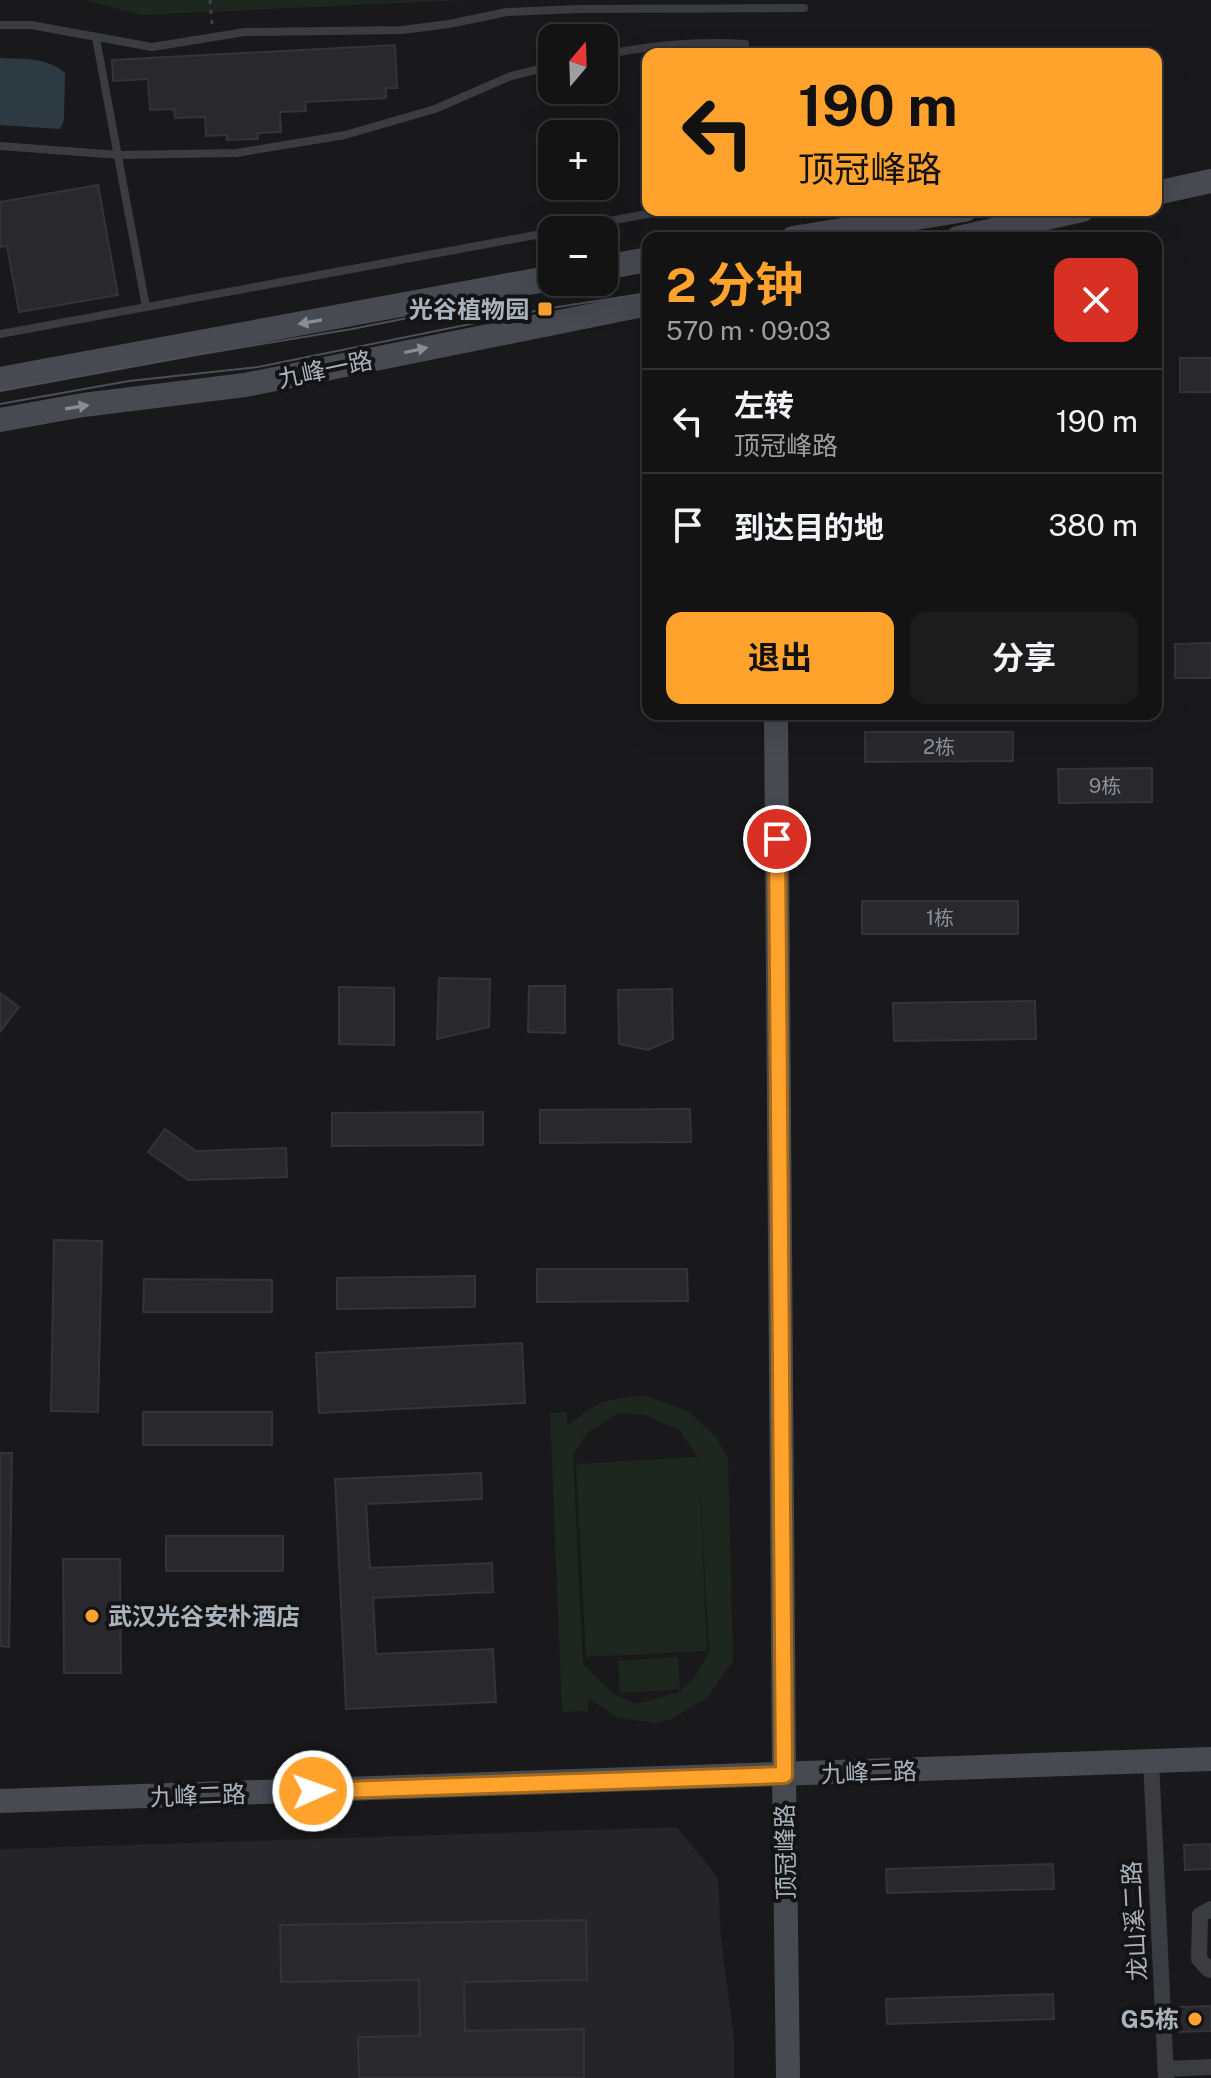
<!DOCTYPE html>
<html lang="zh">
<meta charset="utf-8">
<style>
body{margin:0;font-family:"Public Sans","Noto Sans SC",sans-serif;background:#1c1c1d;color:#f1f3f6;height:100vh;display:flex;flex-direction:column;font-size:30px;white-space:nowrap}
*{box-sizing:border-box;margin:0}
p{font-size:26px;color:#9d9ea0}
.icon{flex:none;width:44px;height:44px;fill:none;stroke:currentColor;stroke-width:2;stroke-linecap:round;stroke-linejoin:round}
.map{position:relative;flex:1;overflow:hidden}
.panel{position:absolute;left:642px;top:232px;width:520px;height:488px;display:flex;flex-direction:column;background:#131314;border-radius:16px;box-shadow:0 8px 32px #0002,0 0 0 2px #323234}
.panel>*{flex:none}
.top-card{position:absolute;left:642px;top:48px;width:520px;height:168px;border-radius:16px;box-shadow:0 8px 32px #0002,0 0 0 2px #323234;background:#ffa32d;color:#111;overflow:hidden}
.needle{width:52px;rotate:19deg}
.buttons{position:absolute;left:538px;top:24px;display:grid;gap:16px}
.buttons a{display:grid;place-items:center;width:80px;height:80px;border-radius:16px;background:#131314;box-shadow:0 8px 32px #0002,0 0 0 2px #323234;font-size:40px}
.pin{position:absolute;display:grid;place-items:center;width:68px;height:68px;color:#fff;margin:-34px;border:4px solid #fff;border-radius:50%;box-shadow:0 2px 8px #0007}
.me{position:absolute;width:88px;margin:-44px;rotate:88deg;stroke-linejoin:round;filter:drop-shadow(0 0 6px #0008)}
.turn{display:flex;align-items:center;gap:28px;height:168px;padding:0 24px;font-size:36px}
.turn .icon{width:104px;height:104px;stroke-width:2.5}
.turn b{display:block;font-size:56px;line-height:68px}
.round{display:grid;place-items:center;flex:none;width:84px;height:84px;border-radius:16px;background:#1c1c1d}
.summary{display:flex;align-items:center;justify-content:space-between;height:136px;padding:0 24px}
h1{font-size:48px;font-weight:700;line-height:60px;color:#ffa32d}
.cta{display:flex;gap:16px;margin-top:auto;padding:16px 24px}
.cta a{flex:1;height:92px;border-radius:16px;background:#ffa32d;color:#111;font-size:32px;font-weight:700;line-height:92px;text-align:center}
.cta a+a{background:#1c1c1d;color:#f1f3f6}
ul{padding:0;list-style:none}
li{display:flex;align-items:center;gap:24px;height:104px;padding:0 24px;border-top:2px solid #323234}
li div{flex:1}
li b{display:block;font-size:30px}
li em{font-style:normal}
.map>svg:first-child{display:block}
.built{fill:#252529}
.green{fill:#1e271f;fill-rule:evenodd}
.water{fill:#2e3a41}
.building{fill:#29292d;stroke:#333338;stroke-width:2}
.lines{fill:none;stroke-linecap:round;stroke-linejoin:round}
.path{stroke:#404348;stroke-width:3;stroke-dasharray:4 6;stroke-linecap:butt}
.lane{stroke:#3a3c41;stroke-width:8}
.street{stroke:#3a3c41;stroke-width:16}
.secondary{stroke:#474b51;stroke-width:24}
.tram{stroke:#4c5056;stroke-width:2}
.oneway{fill:#878e97}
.route-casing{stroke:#a66a1d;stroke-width:20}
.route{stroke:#ffa32d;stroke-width:14}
.poi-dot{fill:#ffa32d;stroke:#141417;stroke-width:3}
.labels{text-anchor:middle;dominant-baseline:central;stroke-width:8;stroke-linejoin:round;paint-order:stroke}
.number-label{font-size:20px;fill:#8a9098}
.poi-label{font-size:24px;font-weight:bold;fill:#aab2bc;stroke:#141417;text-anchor:end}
.street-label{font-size:24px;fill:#aab2bc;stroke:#141417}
</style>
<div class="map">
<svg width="1211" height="2078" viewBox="0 0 1211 2078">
<rect width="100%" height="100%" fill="#19191b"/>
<path class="built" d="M677,1827L718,1878L721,1939L734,2038V2078H0V1849Z"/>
<path class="green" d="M84,0H465L140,15Z
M646,1396L688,1411L716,1437L728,1458L733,1661L707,1698L671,1719L657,1723L618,1718L588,1698V1711L562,1712L550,1413L567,1412L568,1426C597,1400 609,1398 646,1396ZM618,1413L645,1415L679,1430L698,1457L576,1464L586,1657L707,1651L699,1464L709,1652L693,1680L677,1693L635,1704L613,1694L583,1664L573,1455L587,1433Z
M678,1657L680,1689L620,1693L618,1661Z"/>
<path class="water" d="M0,58C23,59 47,57 65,73L64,120L60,129L0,125Z"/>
<path class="building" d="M395,45L397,88H386V98L305,102L306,111L280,112L281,132L258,133V139L227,140V135L206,136L205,117L175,118L174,109L150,110L148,79L113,81L112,60Z
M98,185L118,295L19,312L7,246L0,247V202Z
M1180,358H1211V392H1180Z
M1211,643V678H1175V644Z
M865,732H1013V761L865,762Z
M1152,768V802L1059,803L1058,769Z
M862,901H1018V934H862Z
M439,978L490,979L489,1027L437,1039Z
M529,986H565V1033L528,1032Z
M339,987L394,988V1045L339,1044Z
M672,989L673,1039L648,1050L619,1044L618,990Z
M0,993L19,1007L0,1032Z
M1035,1001L1036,1039L894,1041L893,1003Z
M690,1109L691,1142L540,1143V1110Z
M483,1112V1145L332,1146V1113Z
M165,1129L196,1151L286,1148L287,1177L188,1180L148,1152Z
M54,1240L102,1241L98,1412L51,1411Z
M537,1269H687L688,1301L537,1302Z
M475,1276V1307L337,1309V1278Z
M144,1279L272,1280V1312H143Z
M522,1343L525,1403L319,1413L316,1353Z
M143,1412H272V1445H143Z
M0,1453H12L9,1647L0,1646Z
M481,1473L482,1499L366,1504L370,1568L492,1563L493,1592L373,1598L376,1654L493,1649L496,1702L346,1709L335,1479Z
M166,1536H283V1571H166Z
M63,1559H120L121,1673H64Z
M1211,1844V1869L1185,1870L1184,1845Z
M1053,1864L1054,1889L887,1893L886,1869Z
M586,1920L587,1980L464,1982L465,2031L584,2029V2078H359L358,2037L420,2036L419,1980L281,1982L280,1925Z
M1053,1994L1054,2019L887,2024L886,1999Z
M1211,2006V2031L1179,2032V2007Z"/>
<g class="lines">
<path class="path" d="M210,0L212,24"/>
<path class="lane" d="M0,25H31L152,47L245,32L402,30L449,24L507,12L579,9L804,8
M96,38L146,307
M604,55C651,45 697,41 745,44V54
M0,146L119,155L236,153L345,135L435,109L511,76L552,66
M561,230L669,210
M0,334L552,232"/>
<path class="street" d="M1151,1761L1166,2078
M1211,1909L1200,1915L1199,1959L1208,1969L1211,1970
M1165,2069L1211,2067"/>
<path class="secondary" d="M1156,193L1211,181
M793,238L965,210
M958,238L1082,210
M604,267L648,259
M0,379L552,277
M0,420L83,405L245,385L648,304
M776,714L784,1775L788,2078
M0,1801L1211,1759"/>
<path class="tram" d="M604,279L648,271
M0,391L196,355L352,329L590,282
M0,404L129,381L258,367L545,309L648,293"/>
</g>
<defs><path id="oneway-solid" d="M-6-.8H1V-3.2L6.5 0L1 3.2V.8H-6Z" transform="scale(2)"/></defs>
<g class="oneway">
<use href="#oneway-solid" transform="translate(310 322) rotate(170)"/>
<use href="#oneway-solid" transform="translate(416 350) rotate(-12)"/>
<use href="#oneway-solid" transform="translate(77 407) rotate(-9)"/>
</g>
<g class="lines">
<g class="route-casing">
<path id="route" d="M313,1791L784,1775L777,839"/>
</g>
<use href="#route" class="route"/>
</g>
<g class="poi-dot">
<rect x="537" y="301" width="16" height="16" rx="4"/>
<circle cx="92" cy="1616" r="8"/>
<circle cx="1195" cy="2019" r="8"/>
</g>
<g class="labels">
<g class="number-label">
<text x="939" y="747">2栋</text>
<text x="1105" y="786">9栋</text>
<text x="940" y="918">1栋</text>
</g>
<g class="poi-label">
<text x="529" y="309">光谷植物园</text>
<text x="108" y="1616" text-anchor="start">武汉光谷安朴酒店</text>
<text x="1179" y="2019">G5栋</text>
</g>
<g class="street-label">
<text transform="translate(325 369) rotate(-12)">九峰一路</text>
<text transform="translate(869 1772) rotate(-2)">九峰二路</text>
<text transform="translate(198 1795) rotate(-2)">九峰二路</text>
<text transform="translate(785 1852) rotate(-91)">顶冠峰路</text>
<text transform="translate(1134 1921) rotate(-93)">龙山溪二路</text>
</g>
</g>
</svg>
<div class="buttons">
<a><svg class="needle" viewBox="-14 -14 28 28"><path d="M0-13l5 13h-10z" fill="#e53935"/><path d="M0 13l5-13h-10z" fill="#9d9ea0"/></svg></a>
<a>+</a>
<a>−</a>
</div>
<div class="pin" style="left:777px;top:839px;background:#d93025"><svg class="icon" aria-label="arrive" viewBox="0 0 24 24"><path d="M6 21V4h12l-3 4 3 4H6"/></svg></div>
<svg class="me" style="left:313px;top:1791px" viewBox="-20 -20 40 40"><circle r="17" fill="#ffa32d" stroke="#fff" stroke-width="3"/><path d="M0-11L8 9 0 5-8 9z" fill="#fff"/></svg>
<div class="top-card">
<div class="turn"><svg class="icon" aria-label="left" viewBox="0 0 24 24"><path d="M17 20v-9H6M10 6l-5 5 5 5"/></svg><div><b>190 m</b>顶冠峰路</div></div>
</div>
<section class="panel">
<div class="summary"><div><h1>2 分钟</h1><p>570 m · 09:03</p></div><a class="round" style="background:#d93025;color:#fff"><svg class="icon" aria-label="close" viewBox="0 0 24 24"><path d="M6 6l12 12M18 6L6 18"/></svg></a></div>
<ul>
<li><svg class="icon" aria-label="left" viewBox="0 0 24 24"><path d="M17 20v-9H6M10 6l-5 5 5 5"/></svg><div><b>左转</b><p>顶冠峰路</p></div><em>190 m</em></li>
<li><svg class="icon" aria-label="arrive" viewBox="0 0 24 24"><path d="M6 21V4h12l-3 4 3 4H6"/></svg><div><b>到达目的地</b></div><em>380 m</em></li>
</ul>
<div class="cta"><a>退出</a><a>分享</a></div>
</section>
</div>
